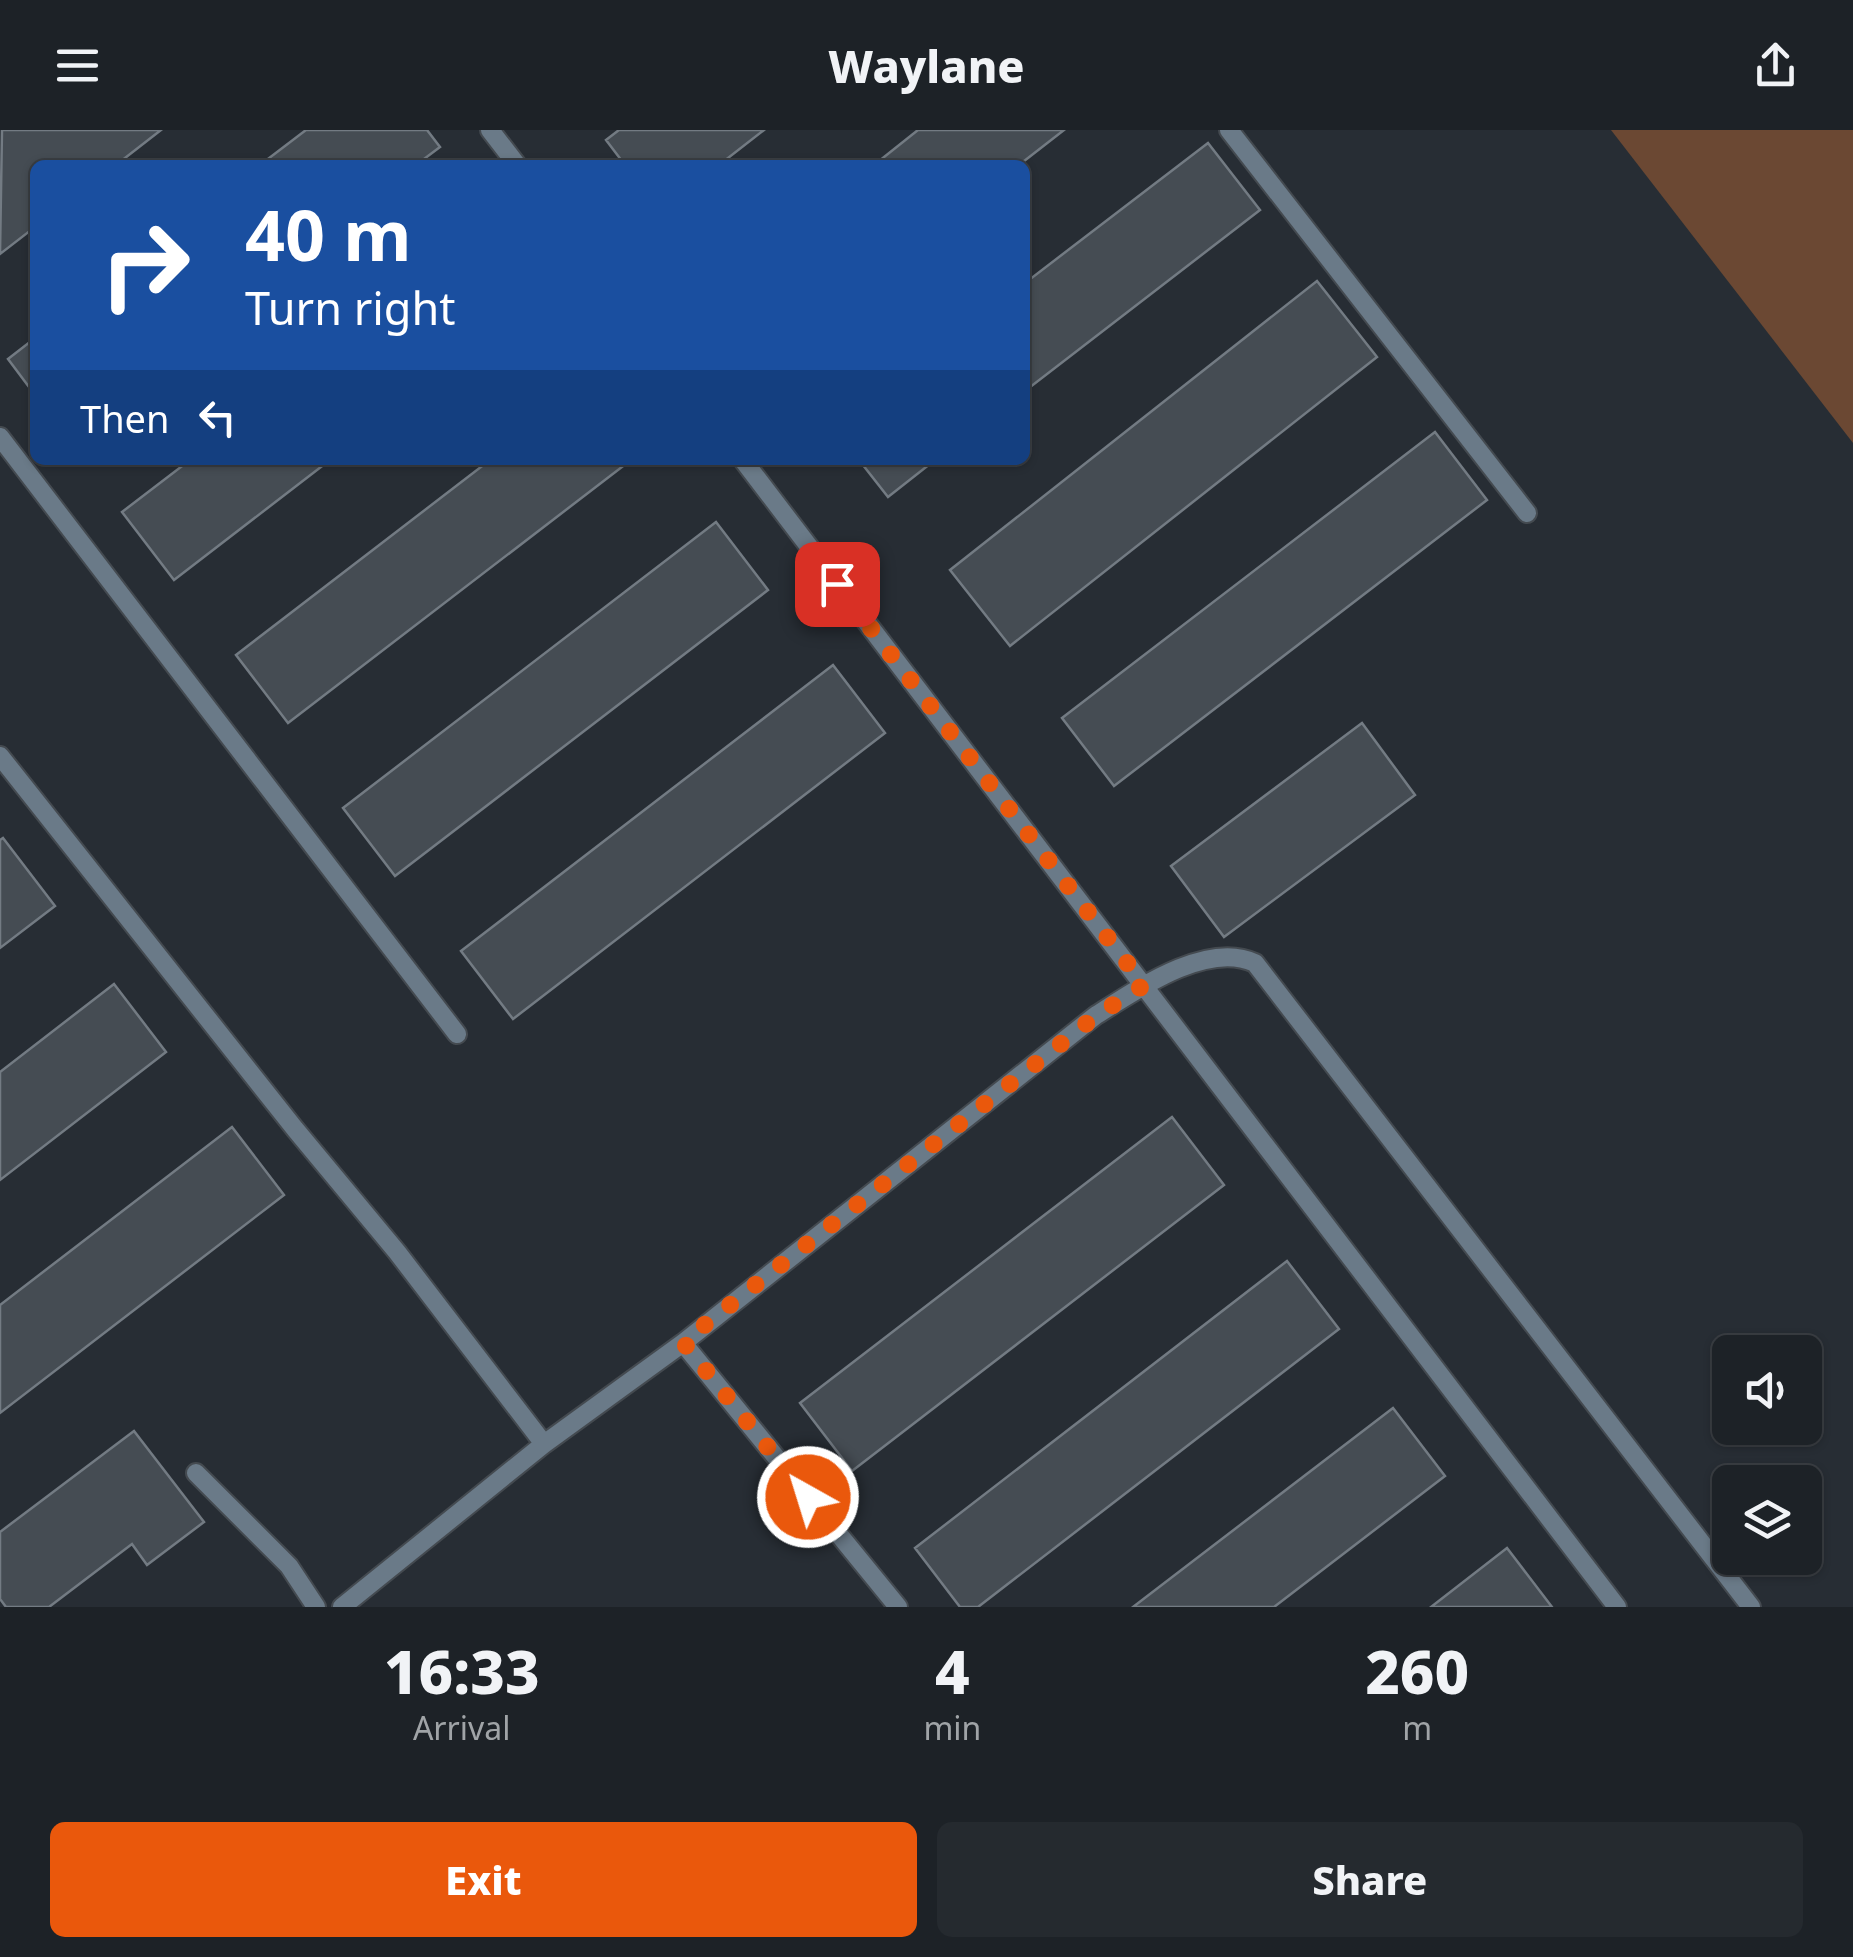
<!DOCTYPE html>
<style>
body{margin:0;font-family:"Noto Sans",sans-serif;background:#252a2f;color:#f1f3f6;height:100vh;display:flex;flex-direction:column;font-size:38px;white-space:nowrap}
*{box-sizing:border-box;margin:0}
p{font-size:32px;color:#a0a4a7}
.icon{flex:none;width:55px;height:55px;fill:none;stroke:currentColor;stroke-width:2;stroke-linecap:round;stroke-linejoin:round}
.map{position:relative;height:1477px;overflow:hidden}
.side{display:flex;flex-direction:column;background:#1d2227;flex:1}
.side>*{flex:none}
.guide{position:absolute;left:30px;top:30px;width:1000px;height:305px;border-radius:15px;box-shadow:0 2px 8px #0004,0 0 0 2px #3b3f44;background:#1a4fa0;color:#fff;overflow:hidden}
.buttons{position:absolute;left:1712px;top:1205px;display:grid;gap:20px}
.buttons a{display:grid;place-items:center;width:110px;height:110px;border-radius:15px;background:#1d2227;box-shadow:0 2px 8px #0004,0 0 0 2px #3b3f44;font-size:50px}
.pin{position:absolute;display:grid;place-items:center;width:85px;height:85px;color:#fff;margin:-42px;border-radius:20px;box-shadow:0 5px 15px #0006}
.me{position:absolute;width:110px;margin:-55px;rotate:321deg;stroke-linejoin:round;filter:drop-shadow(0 0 8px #0008)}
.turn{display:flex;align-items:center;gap:35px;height:210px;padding:0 50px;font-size:45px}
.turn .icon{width:130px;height:130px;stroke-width:2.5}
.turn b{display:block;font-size:70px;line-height:85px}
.then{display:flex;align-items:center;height:95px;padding:0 50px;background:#0003;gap:20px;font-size:38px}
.eta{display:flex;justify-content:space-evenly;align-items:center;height:170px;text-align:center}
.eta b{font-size:60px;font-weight:800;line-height:70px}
.action{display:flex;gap:20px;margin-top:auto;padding:20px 50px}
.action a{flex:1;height:115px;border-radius:15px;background:#ea580c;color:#fff;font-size:40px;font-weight:800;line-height:115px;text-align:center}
.action a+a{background:#252a2f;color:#f1f3f6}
header{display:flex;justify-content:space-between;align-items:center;height:130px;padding:0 50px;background:#1d2227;font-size:45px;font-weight:800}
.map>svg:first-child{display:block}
.green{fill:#6b4833}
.building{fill:#454c53;stroke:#737b83;stroke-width:2.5}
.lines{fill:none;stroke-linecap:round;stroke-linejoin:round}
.lane-casing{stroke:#444a50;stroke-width:22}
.lane{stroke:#6a7a88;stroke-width:18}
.route{stroke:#ea580c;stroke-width:18;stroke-dasharray:0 32.4}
</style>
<header><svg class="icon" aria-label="menu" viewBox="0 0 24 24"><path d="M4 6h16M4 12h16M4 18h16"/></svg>Waylane<svg class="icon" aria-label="share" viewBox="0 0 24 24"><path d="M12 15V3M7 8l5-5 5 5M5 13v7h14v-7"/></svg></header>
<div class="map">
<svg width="1853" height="1477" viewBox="0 0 1853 1477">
<rect width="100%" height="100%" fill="#272d34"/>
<path class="green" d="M1611,0H1853V313Z"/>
<path class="building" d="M2,0H161L116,35H35V97L0,124Z
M306,0H427L440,17L416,35H260Z
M619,0H764L719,35H625L606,10Z
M918,0H1064L1019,35H874Z
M1208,13L1260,80L1025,261V153Z
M1317,151L1377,227L1010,516L950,440Z
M35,208V265L8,229Z
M1435,302L1487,370L1114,656L1062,588Z
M190,330H330L174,450L122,382Z
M490,330H631L288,593L236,525Z
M859,330H935L888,367Z
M716,392L768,460L395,746L343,678Z
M833,535L885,603L513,889L461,821Z
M1362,593L1415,665L1224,807L1171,736Z
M3,708L55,776L0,818V710Z
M114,854L166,922L0,1050V942Z
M1172,987L1224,1055L852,1341L800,1273Z
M232,997L284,1065L0,1283V1175Z
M1287,1131L1339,1199L978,1477H960L915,1418Z
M1393,1278L1445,1346L1274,1477H1133Z
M134,1301L204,1392L147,1435L132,1414L49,1477H6L0,1469V1402Z
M1507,1418L1552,1477H1431Z"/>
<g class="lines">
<g class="lane-casing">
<path id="lane" d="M490,0L517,35
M1229,0L1527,383
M0,307L457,904
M743,330L1617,1477
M0,626L295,999L397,1122L544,1314
M683,1213L898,1477
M196,1343L289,1436L316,1477
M342,1477L544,1314L683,1213L1095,886C1136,860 1207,810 1255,833L1751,1477"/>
</g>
<use href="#lane" class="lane"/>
</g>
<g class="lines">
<path class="route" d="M808,1367L683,1212L1096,886L1144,855L837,454"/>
</g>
</svg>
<div class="buttons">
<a><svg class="icon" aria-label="sound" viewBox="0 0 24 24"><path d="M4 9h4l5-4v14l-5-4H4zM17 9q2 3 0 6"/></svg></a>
<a><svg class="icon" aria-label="layers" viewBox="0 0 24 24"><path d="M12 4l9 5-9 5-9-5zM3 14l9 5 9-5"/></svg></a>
</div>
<div class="pin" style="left:837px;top:454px;background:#d93025"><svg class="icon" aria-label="arrive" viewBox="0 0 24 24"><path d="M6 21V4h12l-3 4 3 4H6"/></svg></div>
<svg class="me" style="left:808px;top:1367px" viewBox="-20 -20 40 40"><circle r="17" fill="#ea580c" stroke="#fff" stroke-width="3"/><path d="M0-11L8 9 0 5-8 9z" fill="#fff"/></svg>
<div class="guide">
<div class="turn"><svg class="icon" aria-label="right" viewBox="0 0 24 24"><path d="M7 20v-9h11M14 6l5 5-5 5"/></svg><div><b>40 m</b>Turn right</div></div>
<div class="then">Then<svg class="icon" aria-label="left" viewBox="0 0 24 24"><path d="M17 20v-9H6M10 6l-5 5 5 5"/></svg></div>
</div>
</div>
<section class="side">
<div class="eta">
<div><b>16:33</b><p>Arrival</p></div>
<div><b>4</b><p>min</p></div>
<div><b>260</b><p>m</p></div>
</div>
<div class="action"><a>Exit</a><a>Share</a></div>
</section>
